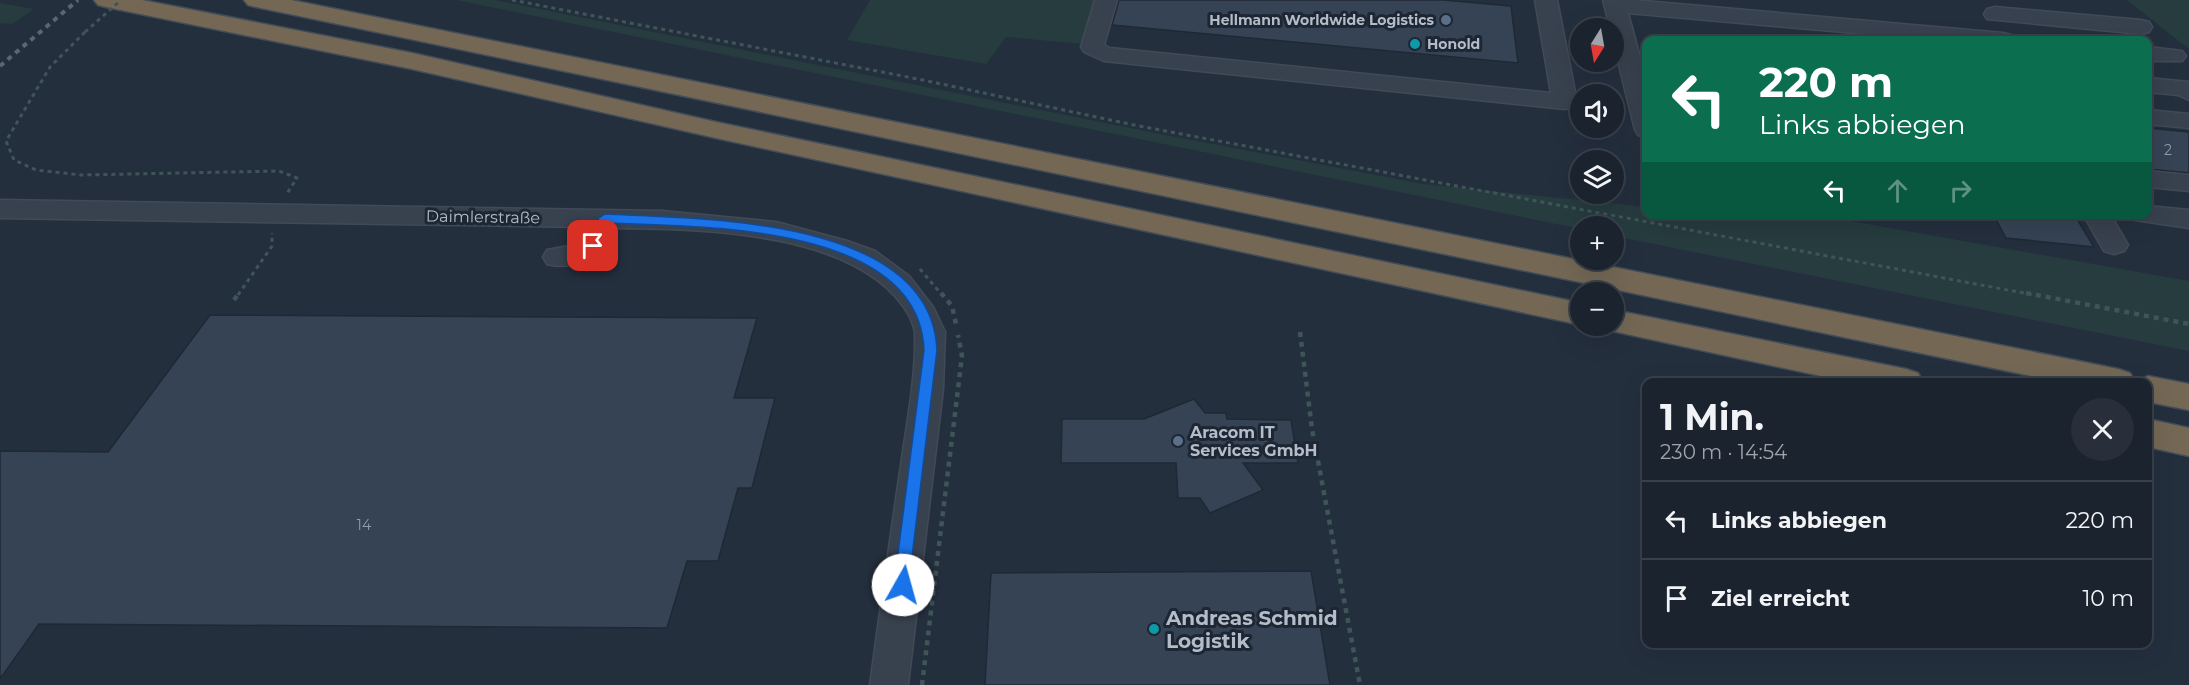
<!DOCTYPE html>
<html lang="de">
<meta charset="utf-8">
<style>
body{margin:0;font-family:Montserrat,sans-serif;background:#282f3a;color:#f1f3f6;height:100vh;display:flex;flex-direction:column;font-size:22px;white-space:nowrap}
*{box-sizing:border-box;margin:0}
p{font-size:20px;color:#a0a4aa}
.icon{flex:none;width:33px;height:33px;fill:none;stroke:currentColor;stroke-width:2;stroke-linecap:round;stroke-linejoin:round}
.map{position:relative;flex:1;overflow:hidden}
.details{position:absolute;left:1642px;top:378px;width:510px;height:270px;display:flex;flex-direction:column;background:#1b232e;border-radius:12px;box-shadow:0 6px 24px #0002,0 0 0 2px #39404a}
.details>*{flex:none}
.top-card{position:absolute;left:1642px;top:36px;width:510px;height:183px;border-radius:12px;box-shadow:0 6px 24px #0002,0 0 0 2px #39404a;background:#0b6e4f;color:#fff;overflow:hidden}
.needle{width:39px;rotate:191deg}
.controls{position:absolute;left:1570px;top:18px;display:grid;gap:12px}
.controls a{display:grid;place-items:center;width:54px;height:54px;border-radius:50%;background:#1b232e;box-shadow:0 6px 24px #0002,0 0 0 2px #39404a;font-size:30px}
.pin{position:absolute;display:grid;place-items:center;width:51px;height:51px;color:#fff;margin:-26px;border-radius:12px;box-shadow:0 3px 9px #0006}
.me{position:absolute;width:66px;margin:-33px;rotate:7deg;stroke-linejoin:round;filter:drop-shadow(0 0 4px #0008)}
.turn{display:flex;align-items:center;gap:21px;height:126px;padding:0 18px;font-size:27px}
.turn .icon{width:78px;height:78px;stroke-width:2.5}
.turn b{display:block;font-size:42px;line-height:51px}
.lanes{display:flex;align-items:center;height:57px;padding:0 18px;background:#0003;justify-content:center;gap:30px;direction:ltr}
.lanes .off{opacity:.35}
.round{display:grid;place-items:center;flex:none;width:63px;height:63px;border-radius:32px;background:#282f3a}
.headline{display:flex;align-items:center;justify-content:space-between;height:102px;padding:0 18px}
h1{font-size:36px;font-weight:700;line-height:45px}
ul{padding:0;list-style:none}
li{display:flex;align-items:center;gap:18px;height:78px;padding:0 18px;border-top:2px solid #39404a}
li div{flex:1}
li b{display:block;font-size:22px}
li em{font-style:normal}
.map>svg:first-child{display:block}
.green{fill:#263c3f}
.building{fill:#364354;stroke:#1f2835;stroke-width:1.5}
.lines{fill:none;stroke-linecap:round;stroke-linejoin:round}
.minor-casing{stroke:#414a57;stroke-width:3}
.highway-casing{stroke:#434c59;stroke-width:3}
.path-far1{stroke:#3f5557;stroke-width:3;stroke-dasharray:4 4;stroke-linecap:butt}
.path{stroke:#3f5557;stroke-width:4.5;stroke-dasharray:5 5;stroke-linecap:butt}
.minor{fill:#38414e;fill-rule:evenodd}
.highway{fill:#746855;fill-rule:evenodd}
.rail{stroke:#5a6575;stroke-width:4;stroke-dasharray:5 5;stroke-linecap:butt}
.path-bridge{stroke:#3f5557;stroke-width:3;stroke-dasharray:4 4;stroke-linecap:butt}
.route{fill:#1a73e8;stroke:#114b97;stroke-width:1.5}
.service-dot{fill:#5c6f8a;stroke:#1d2633;stroke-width:2}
.culture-dot{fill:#0f9aa8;stroke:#1d2633;stroke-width:2}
.labels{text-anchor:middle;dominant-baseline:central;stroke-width:6;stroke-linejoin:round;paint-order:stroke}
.far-poi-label{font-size:14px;font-weight:bold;fill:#b4bcc9;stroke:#1d2633;text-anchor:end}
.number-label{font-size:14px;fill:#929caa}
.street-label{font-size:16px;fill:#b4bcc9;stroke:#1d2633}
.poi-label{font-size:16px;font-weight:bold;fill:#b4bcc9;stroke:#1d2633;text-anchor:start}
.near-poi-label{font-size:20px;font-weight:bold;fill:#b4bcc9;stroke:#1d2633;text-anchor:start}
</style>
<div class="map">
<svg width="2189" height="685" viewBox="0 0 2189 685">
<rect width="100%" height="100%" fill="#242f3e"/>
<path class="green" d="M456,0H495L1150,132L1423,184L1647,207V214L1817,215L2189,281V351L1614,236V226H1581V229Z
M870,0H1098L1085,44L1006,37L986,64L847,40Z
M2127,0H2189V49Z
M0,3L34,9L12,24L0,23Z"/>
<path class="building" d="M1119,0H1443L1511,6L1518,63L1112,25Z
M2148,128L2189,132V173L2148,169Z
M1993,214H2074L2094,247L2006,238Z
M210,315L757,318L734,398H775L752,488H738L718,561H687L667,628L39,624L0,679V451L108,452Z
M1194,399L1205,413H1226L1227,419L1291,420L1298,463H1243L1263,490L1210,513L1200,498H1178L1176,463H1061L1062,419H1144Z
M1311,571L1330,685H985L991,573Z"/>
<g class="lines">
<g class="minor-casing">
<path id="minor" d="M1095,0H1117L1104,45L1110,48L1551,93L1535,0H1557L1577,102L1574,107L1565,109L1104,61L1084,52L1081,47Z
M1603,0H1633L2003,33L2011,35L2014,40H1934L1628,13L1647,83V137L1638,135L1635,130L1614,45V28H1610Z
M1995,7L2141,20L2149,22L2152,27L2149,32L2141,34L1987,19L1984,14L1987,9Z
M2148,47L2182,51L2186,56L2182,61H2148Z
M2148,78L2189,82V100L2178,95L2148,92Z
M2148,110L2189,114V128L2148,124Z
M2148,171L2189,175V191L2148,187Z
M0,200L662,211L776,222L847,241L875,251L909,276L933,307L945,332L943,389L908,685H870C880,612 890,538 901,465C907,422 916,378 915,334C915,329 912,322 910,317C862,230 701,229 614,228L601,257C582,263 567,269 547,264L543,257L547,250L580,244L587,227L0,218Z
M2148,206L2189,210V228L2135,220L2131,214H2148Z
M2083,214H2110L2128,245L2124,251L2114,254L2104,251Z"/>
</g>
<g class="highway-casing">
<path id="highway" d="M94,0H142L412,53L716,122L1581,303V325L716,138L412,69L106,7L98,5Z
M244,0H291L2118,369L2130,373L2135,382L2148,376L2189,384V410L2148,402V382H2060L256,7L248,5Z
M1614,310L1906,369L1918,373L1923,382H1849L1603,329L1600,326H1614Z
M2148,419L2189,428V456L2148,447Z"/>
</g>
<path class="path-far1" d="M512,0L918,79L1134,125L2034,295
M85,32L50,67L6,141L14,160L36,170L81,175L279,171L297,178L286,195
M920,269L942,295
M238,295L272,246V233"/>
<path class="path" d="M941,293L952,306L956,324
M2026,293L2189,324
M234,300L239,293
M1300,332L1312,429L1360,685
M922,685L962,356L958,335"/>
<use href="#minor" class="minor"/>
<use href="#highway" class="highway"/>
<path class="rail" d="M0,66L78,0"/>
<path class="path-bridge" d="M85,32L121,0"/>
</g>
<path class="route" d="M605,214C700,219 931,216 937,350L908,590H897L894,585L924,350C919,223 699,227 610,223L597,249H589L587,246L599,218Z"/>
<g class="service-dot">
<circle cx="1446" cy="20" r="6"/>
<circle cx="1178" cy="441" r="6"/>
</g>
<g class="culture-dot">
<circle cx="1415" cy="44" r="6"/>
<circle cx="1154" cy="629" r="6"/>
</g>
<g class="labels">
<g class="far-poi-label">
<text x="1434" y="20">Hellmann Worldwide Logistics</text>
<text x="1427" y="44" text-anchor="start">Honold</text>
</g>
<g class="number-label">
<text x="2168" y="150">2</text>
<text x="364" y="525">14</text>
</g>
<g class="street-label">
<text transform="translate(483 217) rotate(1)">Daimlerstraße</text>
</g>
<g class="poi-label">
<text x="1190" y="432">Aracom IT<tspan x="1190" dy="18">Services GmbH</tspan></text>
</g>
<g class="near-poi-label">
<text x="1166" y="618">Andreas Schmid<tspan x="1166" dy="23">Logistik</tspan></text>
</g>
</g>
</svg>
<div class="controls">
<a><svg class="needle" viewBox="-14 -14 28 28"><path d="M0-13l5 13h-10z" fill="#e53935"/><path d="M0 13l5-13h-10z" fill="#a0a4aa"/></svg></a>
<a><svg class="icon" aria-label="sound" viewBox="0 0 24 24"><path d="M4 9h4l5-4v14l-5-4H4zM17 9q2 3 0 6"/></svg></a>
<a><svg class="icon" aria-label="layers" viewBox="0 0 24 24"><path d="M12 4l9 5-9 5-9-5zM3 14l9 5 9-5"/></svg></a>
<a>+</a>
<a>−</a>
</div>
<div class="pin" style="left:593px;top:246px;background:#d93025"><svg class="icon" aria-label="arrive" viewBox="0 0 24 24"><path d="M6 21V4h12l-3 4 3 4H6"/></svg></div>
<svg class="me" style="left:903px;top:585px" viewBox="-20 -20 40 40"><circle r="19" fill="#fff"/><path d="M0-13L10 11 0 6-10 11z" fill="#1a73e8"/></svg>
<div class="top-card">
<div class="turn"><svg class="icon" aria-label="left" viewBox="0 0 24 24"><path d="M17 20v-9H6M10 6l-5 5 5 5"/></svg><div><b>220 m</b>Links abbiegen</div></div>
<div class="lanes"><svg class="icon" aria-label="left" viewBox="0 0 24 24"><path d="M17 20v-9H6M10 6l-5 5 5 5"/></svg><svg class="icon off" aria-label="ahead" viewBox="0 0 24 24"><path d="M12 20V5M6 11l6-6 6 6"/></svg><svg class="icon off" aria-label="right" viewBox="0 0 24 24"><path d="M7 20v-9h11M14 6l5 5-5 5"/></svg></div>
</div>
<section class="details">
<div class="headline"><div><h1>1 Min.</h1><p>230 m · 14:54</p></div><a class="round"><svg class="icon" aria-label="close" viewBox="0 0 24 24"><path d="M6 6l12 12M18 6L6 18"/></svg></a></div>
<ul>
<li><svg class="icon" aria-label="left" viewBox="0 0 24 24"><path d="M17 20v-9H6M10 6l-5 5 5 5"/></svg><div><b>Links abbiegen</b></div><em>220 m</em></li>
<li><svg class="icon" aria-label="arrive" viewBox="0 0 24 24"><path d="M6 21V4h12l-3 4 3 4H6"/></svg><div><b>Ziel erreicht</b></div><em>10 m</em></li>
</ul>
</section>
</div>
